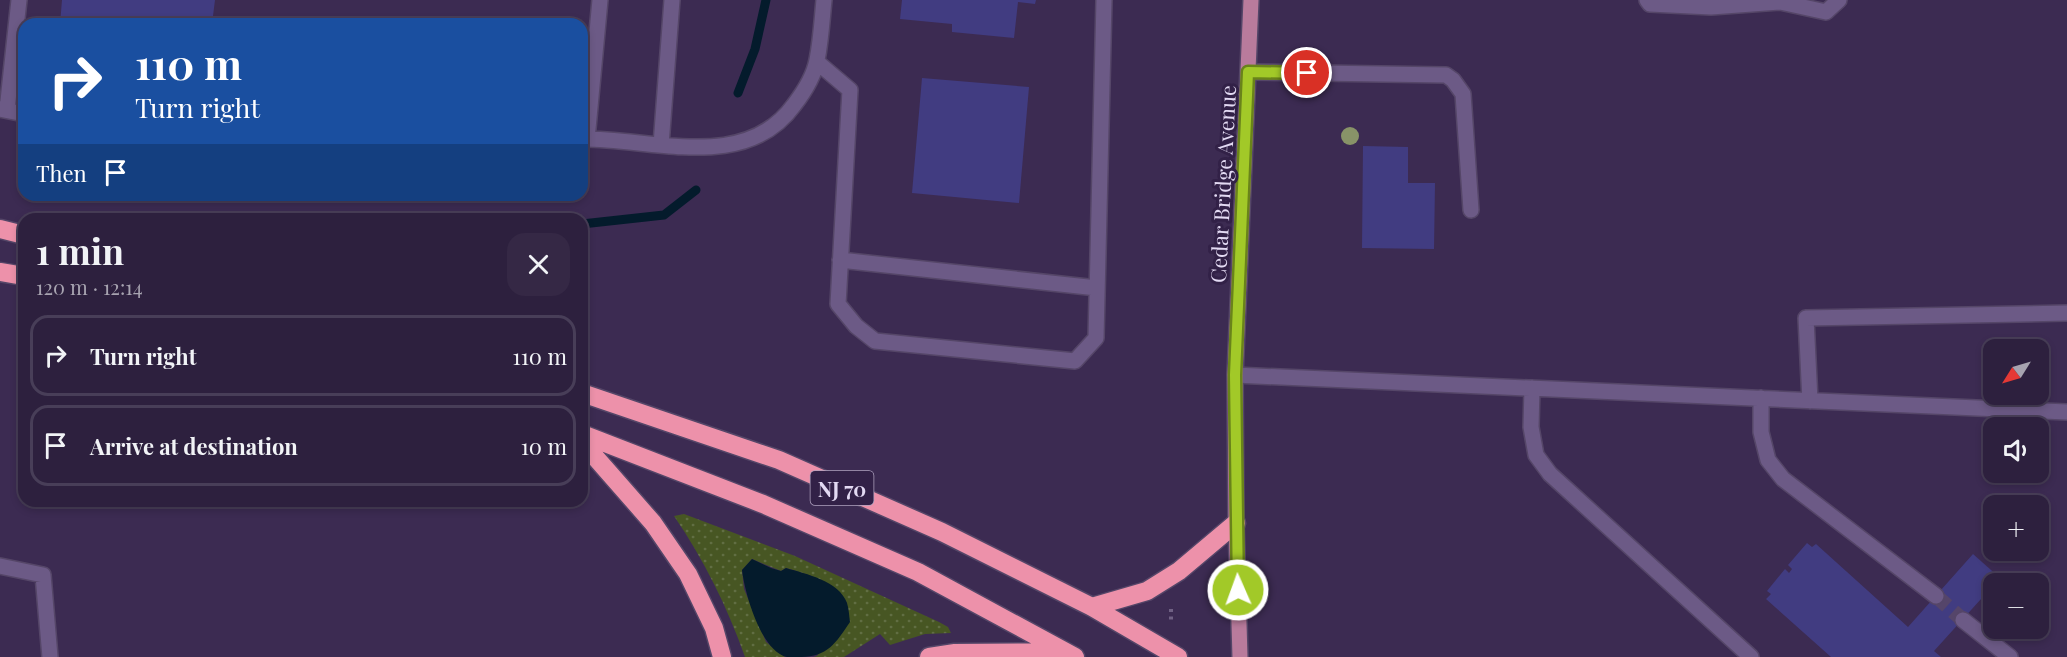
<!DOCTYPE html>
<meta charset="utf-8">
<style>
body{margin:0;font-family:"Playfair Display",serif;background:#352845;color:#f1f3f6;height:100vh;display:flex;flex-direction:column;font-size:22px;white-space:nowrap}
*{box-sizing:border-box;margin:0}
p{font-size:20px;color:#a7a3b0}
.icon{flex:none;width:33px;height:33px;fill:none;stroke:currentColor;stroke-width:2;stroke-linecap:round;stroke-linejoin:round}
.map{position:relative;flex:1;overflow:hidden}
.drawer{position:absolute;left:18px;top:213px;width:570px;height:294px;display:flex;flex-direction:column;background:#2d203e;border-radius:18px;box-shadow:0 3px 9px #0003,0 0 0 2px #483e58}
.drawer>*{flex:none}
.hud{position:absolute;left:18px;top:18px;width:570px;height:183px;border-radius:18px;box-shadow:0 3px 9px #0003,0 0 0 2px #483e58;background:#1a4fa0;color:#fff;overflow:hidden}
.needle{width:39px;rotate:233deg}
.tools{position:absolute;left:1983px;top:339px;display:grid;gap:12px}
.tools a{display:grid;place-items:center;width:66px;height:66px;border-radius:12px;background:#2d203e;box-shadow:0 3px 9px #0003,0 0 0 2px #483e58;font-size:30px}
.pin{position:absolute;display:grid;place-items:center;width:51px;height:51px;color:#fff;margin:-26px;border:3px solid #fff;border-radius:50%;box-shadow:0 2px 6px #0007}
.me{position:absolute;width:66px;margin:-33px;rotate:358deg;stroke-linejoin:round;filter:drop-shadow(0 0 4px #0008)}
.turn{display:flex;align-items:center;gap:21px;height:126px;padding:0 18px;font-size:27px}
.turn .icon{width:78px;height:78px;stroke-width:2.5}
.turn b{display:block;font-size:42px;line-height:51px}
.then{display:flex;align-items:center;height:57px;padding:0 18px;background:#0003;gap:12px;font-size:22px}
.round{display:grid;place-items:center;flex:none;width:63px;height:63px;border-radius:18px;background:#352845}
.head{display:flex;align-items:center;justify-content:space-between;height:102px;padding:0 18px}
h1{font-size:36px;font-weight:700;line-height:45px}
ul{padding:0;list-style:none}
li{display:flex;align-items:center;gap:18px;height:81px;margin:0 12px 9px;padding:0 6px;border:3px solid #483e58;border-radius:18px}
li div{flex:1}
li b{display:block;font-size:22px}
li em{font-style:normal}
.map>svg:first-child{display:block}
.grass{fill:url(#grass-dots)}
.water{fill:#041b2c}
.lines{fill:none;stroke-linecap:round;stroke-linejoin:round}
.stream{stroke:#041b2c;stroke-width:9}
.building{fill:#413c81}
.minor-tunnel{stroke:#55456a;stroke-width:15;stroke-dasharray:15 8;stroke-linecap:butt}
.minor-casing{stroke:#554668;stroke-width:18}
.major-casing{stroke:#554668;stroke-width:18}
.highway-casing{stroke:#554668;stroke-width:21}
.path{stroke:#706184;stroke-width:4;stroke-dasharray:3 4.5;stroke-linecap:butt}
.minor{stroke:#6c5a86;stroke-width:15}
.major{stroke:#b97b9c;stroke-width:15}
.highway{stroke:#ed91aa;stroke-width:18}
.tree{fill:#889368}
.route-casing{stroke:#69831a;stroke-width:15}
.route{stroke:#a2c928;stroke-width:10}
.labels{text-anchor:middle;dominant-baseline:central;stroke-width:6;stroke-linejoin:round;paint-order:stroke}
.shield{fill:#322147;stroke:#aea2bf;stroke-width:1.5}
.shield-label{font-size:20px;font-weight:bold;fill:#e3daf3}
.street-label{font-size:21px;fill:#e3daf3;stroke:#322147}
</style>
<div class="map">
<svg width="2067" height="657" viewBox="0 0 2067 657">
<defs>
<pattern id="grass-dots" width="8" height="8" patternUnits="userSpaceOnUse" patternTransform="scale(1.5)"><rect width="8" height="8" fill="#475623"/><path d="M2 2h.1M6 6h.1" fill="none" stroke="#616e43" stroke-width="1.8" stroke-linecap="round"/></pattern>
</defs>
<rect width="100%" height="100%" fill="#3c2b52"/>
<path class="grass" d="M684,514L795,556L939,622L948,627L951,633L925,634L890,645L880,634L844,657H814L817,656L847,603C834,581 809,575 786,568L781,571L752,559L742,570L744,589L766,642L785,657H745C727,606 704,560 674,516Z"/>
<path class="water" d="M752,559L771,568L781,571L786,568C806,574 839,581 847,603C849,609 849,616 850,622C836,643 827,657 801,657C796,657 791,657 787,657C761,651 745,594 742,570Z"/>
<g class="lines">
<path class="stream" d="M738,93L755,49L766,0
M582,224L664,215L696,190"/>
</g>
<path class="building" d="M62,0H215L212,24H60Z
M902,0H1036L1035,4L1018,2L1014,38L952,32V24L900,19Z
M922,78L1029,87L1019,203L912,193Z
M1363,146L1408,147V183H1435L1434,249L1362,248Z
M1807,543L1812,547L1816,544L1908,627L1973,554L2000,578L1934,651L1941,657H1831L1766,599L1771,594L1767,591L1785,569L1789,573L1792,569L1788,565Z"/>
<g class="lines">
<path class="minor-tunnel" d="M1936,596L1963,620"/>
<g class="minor-casing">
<path id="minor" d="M1647,0L1650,4L1711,7L1780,2L1826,12L1839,0
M817,62L850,90L838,304L856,326L875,341L1075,361L1096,338L1104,0
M1248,72L1446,75L1453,80L1463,94L1471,210
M0,109L24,114
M7,110L19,0
M582,139C652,138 745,173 794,105C804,92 814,76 817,60C821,40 822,20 824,0
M587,139L600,0
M661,145L672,0
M840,260L1097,288
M1235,375L2067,412
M1532,388L1531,427L1536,455L1550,474L1751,657
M1761,398V432L1768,460L1783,479L1936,596
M1810,401L1806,318L2067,313
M0,566L43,575L50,657
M1963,620L2010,657"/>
</g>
<g class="major-casing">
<path id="major" d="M1240,657L1236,523L1235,375L1251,0"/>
</g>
<g class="highway-casing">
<path id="highway" d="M0,229L24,235
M0,272L24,276
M582,393L779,460L942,532L1092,607L1178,657
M582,434L763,504L918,572L1075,657
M582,442L653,523L688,574L714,628L722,657
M1092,607L1147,591L1179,571L1236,523
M929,657L955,653L1065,652"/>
</g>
<path class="path" d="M1171,609V620"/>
<use href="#minor" class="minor"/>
<use href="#major" class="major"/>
<use href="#highway" class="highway"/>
</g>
<circle class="tree" cx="1350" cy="136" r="9"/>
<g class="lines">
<g class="route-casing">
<path id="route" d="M1238,590L1235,375L1248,72L1307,73"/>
</g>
<use href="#route" class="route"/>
</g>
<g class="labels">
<rect class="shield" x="810.5" y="471" width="63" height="34" rx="4.5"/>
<g class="shield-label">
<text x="842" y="488">NJ 70</text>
</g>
<g class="street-label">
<text transform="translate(1222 184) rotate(-87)">Cedar Bridge Avenue</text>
</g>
</g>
</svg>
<div class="tools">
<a><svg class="needle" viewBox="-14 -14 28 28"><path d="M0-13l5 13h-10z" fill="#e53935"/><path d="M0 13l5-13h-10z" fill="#a7a3b0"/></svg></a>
<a><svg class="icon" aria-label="sound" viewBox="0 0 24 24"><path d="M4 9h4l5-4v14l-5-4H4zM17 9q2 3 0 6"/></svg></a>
<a>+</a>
<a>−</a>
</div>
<div class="pin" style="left:1307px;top:73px;background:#d93025"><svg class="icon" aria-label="arrive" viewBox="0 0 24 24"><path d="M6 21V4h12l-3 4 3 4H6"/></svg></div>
<svg class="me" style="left:1238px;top:590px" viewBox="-20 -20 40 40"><circle r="17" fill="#a2c928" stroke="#fff" stroke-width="3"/><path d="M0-11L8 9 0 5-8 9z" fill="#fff"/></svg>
<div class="hud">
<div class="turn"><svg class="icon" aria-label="right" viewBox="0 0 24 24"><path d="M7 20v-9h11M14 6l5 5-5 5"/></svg><div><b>110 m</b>Turn right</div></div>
<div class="then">Then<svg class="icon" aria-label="arrive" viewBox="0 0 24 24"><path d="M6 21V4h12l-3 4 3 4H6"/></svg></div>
</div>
<section class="drawer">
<div class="head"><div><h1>1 min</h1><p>120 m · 12:14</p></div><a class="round"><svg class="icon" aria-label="close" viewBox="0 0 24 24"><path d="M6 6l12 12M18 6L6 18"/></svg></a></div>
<ul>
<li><svg class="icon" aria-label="right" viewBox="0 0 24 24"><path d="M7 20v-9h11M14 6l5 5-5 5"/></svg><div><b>Turn right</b></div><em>110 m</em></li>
<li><svg class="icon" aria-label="arrive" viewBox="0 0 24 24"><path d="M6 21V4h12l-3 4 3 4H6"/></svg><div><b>Arrive at destination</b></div><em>10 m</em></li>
</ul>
</section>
</div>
